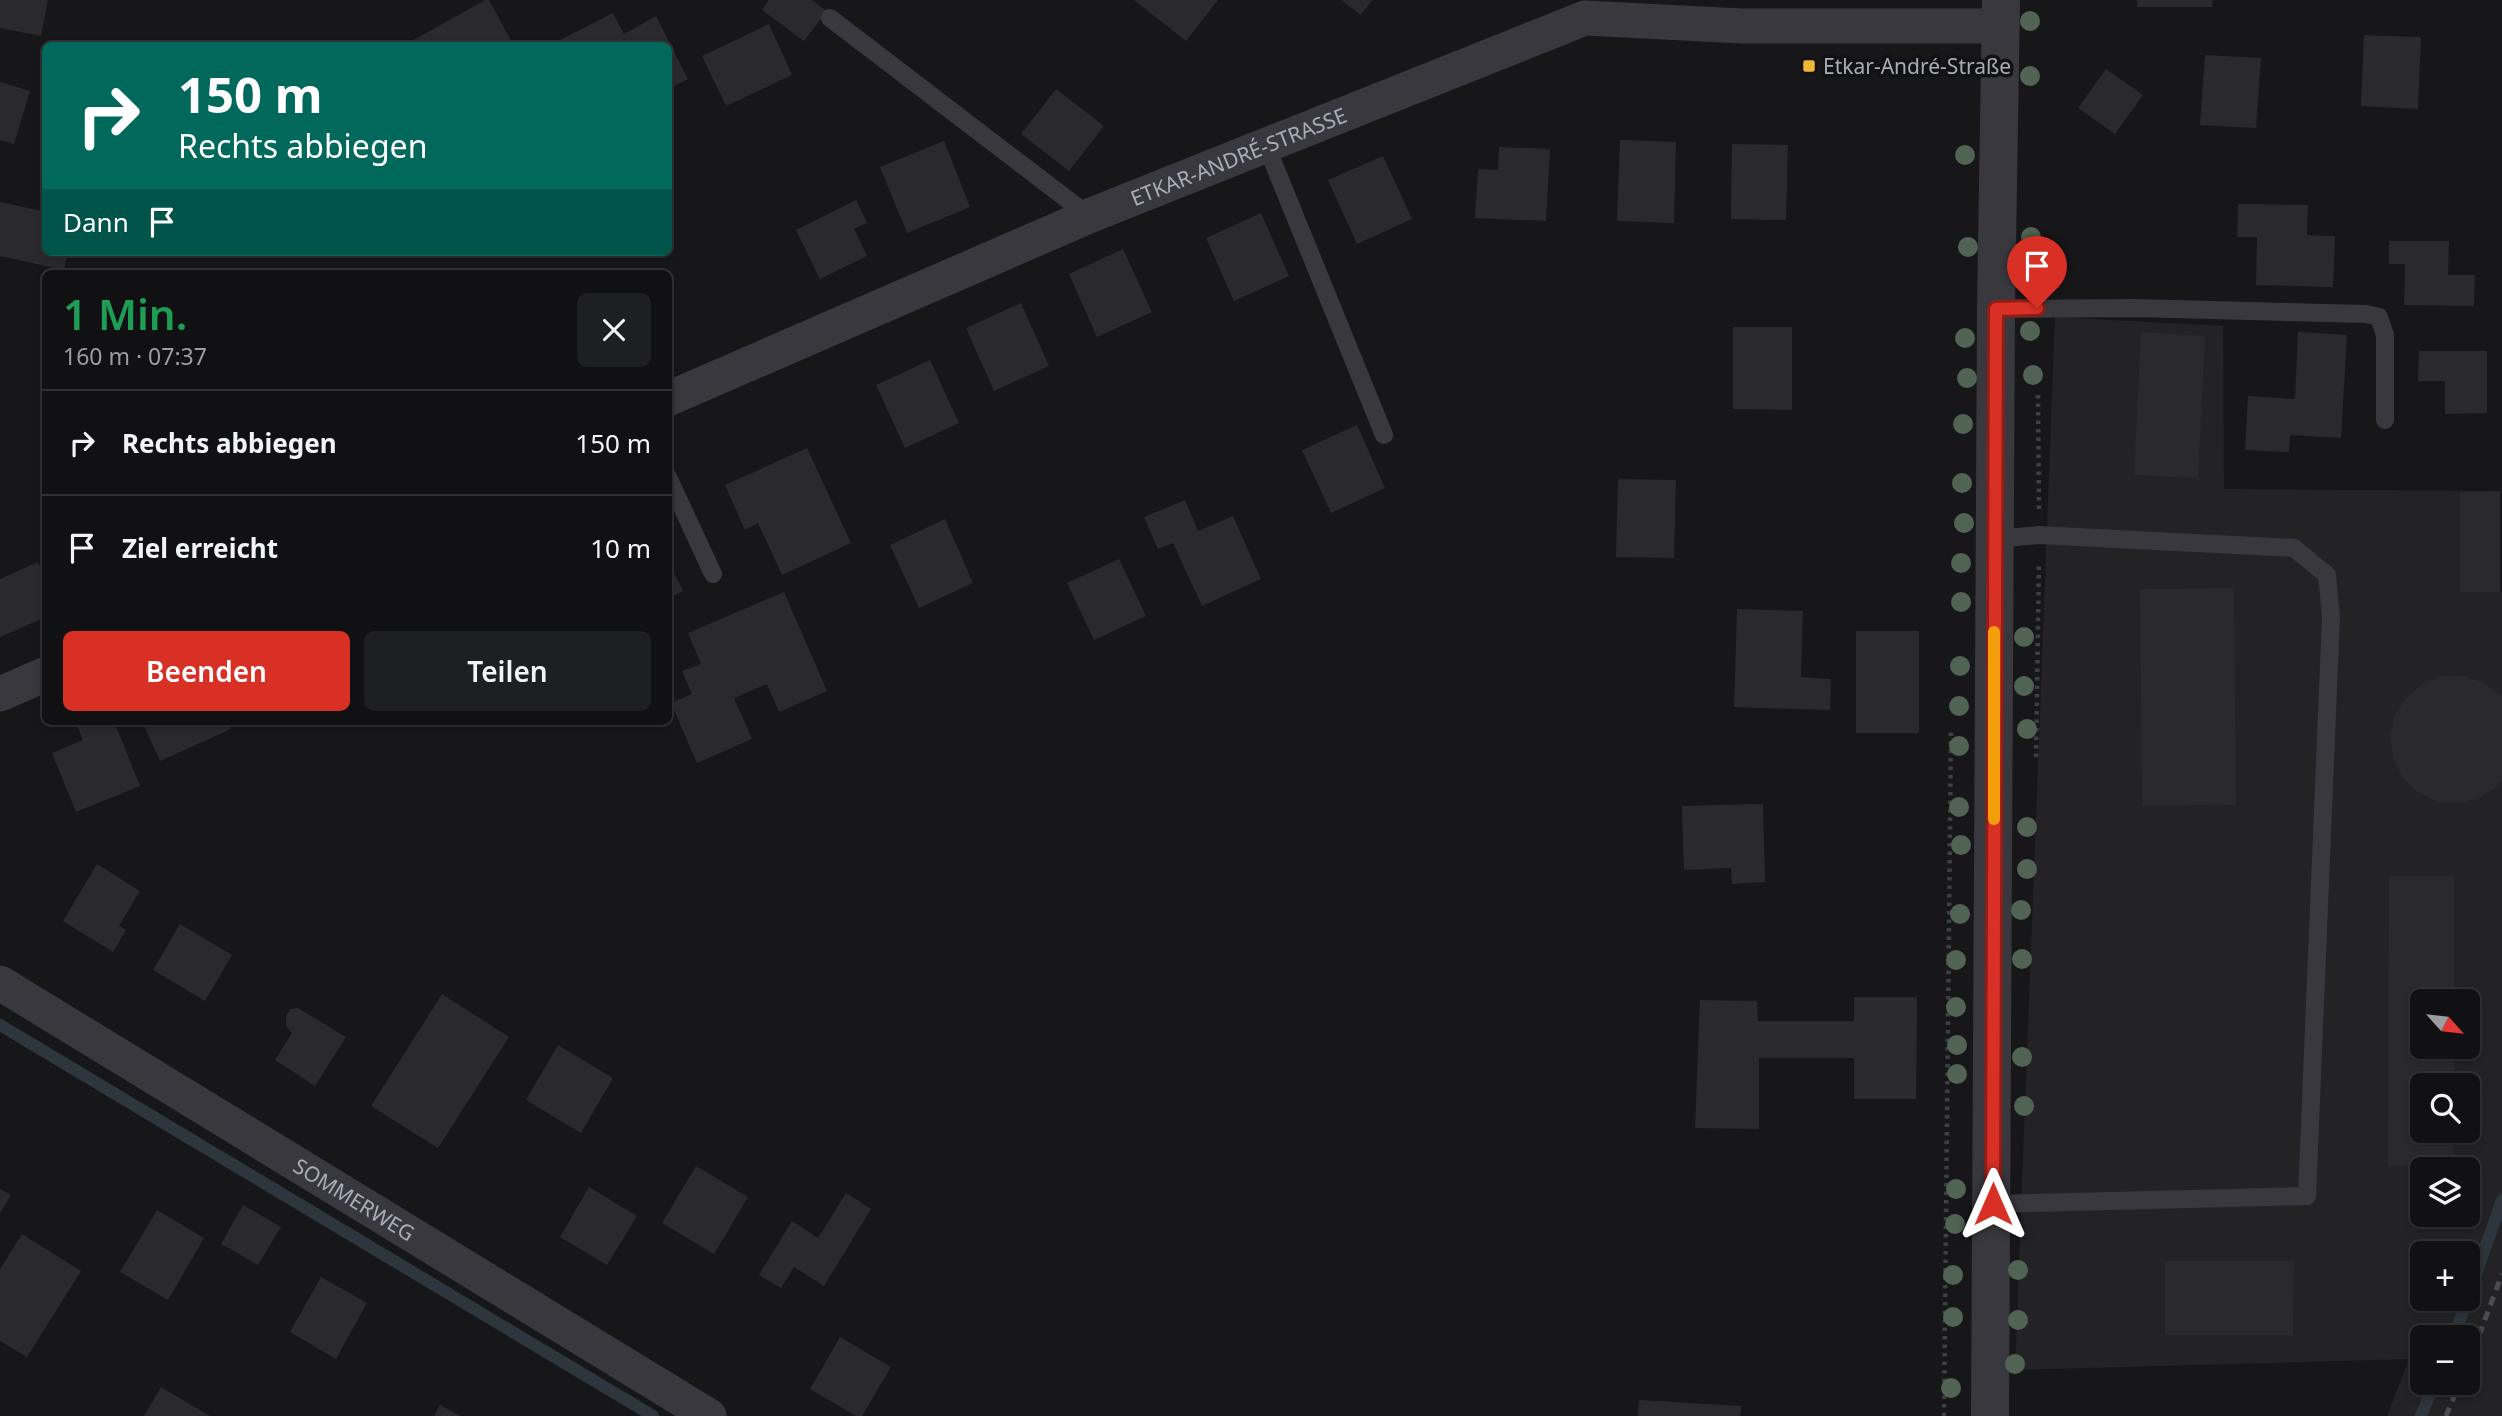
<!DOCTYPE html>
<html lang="de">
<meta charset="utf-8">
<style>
body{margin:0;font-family:"Noto Sans",sans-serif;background:#1e1f21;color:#f1f3f6;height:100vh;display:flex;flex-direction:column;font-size:26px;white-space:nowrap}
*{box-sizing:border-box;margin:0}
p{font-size:23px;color:#9c9da0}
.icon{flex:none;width:38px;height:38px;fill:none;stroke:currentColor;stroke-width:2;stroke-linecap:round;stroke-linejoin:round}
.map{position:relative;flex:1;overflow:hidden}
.details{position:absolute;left:42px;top:270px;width:630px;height:455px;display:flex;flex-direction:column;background:#111113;border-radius:10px;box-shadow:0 4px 10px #0003,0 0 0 2px #303133}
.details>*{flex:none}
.top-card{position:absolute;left:42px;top:42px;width:630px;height:214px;border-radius:10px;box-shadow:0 4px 10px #0003,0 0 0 2px #303133;background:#00695c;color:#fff;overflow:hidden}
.needle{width:46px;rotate:117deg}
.controls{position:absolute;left:2410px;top:989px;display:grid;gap:14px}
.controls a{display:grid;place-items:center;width:70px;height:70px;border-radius:10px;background:#111113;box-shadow:0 4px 10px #0003,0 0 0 2px #303133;font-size:35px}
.pin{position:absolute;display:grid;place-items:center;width:60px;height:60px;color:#fff;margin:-72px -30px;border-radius:50% 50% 50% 0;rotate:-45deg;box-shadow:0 0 7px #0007}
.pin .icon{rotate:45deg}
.me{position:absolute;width:77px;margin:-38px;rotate:0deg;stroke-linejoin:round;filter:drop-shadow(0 0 5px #0008)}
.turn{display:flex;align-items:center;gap:24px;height:147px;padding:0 21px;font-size:32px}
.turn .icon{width:91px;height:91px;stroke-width:2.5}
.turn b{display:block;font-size:49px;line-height:60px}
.then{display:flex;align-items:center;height:66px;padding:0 21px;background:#0003;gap:14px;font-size:26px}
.round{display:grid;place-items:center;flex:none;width:74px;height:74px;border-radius:10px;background:#1e1f21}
.overview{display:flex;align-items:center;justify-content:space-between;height:119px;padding:0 21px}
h1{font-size:42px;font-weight:600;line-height:52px;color:#1e9e55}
.action{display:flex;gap:14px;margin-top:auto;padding:14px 21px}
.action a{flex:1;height:80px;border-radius:10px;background:#d93025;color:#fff;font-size:28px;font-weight:600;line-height:80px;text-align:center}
.action a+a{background:#1e1f21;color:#f1f3f6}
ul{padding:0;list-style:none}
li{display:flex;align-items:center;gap:21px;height:105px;padding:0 21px;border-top:2px solid #303133}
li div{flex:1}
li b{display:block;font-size:26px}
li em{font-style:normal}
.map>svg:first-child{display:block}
.built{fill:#232326;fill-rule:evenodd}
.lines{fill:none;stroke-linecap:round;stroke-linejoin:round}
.stream{stroke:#2d353d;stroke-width:12}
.building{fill:#2a2a2d}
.path{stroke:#3e3f45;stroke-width:4.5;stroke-dasharray:3.5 5;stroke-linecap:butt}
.service{stroke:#38383e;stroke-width:18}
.minor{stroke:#38383e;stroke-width:35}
.tertiary{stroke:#38383e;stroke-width:38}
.rail{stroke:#4b4c53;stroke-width:5;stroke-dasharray:9 7;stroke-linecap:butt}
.tree{fill:#516453}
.route-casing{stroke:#8d1f18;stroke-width:18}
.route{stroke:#d93025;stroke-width:12}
.slow{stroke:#f59e0b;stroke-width:12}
.poi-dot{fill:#f1b836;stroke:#121214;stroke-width:2.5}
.labels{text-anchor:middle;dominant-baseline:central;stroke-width:7;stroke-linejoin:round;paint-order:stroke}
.poi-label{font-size:21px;fill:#a9adb8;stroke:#121214;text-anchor:start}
.street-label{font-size:21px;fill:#a9adb8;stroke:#121214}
</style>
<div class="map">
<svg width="2502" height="1416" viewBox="0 0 2502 1416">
<rect width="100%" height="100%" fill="#171719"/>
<path class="built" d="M2055,317L2223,326L2224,489L2500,491V591L2502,592V1416H2387L2409,1359L2015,1370ZM2422,1001H2468V1046H2422ZM2422,1085H2468V1130H2422ZM2422,1169H2468V1214H2422ZM2422,1253H2468V1298H2422ZM2422,1337H2468V1382H2422Z"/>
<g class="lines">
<path class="stream" d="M0,1025L653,1416
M2454,1337L2502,1200
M2421,1416L2435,1382"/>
</g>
<path class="building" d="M0,0H48L41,36L0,28Z
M485,0H489L514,46H412L410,42Z
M769,0H812L827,11L804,41L762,10Z
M1134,0H1218L1186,41Z
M1341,0H1372L1361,15Z
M2137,0H2213L2212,7H2137Z
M613,13L624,34L656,16L688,79L668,89V46H563L560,40Z
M769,24L792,75L726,106L702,56Z
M2364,35L2421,37L2418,109L2361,106Z
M2205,55L2261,58L2256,128L2200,125Z
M2106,69L2143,95L2115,134L2078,108Z
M0,82L30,91L14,144L0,140Z
M1056,89L1104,126L1069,171L1021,134Z
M1620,140L1676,142L1674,223L1617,221Z
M944,141L970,207L907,233L880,167Z
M1732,144L1788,145L1786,220L1731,219Z
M1499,147L1550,149L1546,221L1475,218L1478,169L1498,170Z
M1383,156L1412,219L1357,244L1328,180Z
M856,200L867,223L854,229L867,256L820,279L796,230Z
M0,202L46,212V252H68L64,270L0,256Z
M2238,204L2308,205L2307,235L2335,236L2333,287L2256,285L2257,237H2237Z
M1261,213L1289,276L1234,301L1206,238Z
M2389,241H2449L2448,275H2475L2474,306L2404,305L2405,264H2389Z
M1123,249L1152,312L1097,337L1069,274Z
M1021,303L1049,366L994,391L966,328Z
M1733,327H1792V410L1733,409Z
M2141,332L2205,336L2198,478L2134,475Z
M2298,332L2347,335L2341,438L2290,435L2289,452L2245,450L2248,396L2295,399Z
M2419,351H2487V413L2445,414V381H2418Z
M930,360L959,423L905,448L876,385Z
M1357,425L1385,488L1331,513L1302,450Z
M807,448L851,543L782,575L758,523L745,530L725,485Z
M1618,479L1676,480L1674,558L1616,557Z
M2500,491V592H2460V492Z
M1185,500L1198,531L1233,516L1261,579L1202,606L1173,543L1158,549L1144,517Z
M945,519L973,583L919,608L890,545Z
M1119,559L1146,616L1094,640L1067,583Z
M668,561L683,591L668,598Z
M38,562L46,579V617L0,637V579Z
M2234,588L2236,805L2142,806L2140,589Z
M784,592L827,691L779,712L767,684L734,698L752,739L697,763L671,703L692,694L682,671L701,664L688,633Z
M1737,609L1803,611L1801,677L1831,679L1830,710L1734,707Z
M1856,631H1919V733H1856Z
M2442,676H2463L2483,682L2502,697V780L2495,788L2477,799L2457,803L2436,801L2417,792L2402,777L2393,758L2390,736L2394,716L2406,698L2422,684Z
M89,721H114L140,786L76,812L52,753L83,740L77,726Z
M142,721H228L231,729L160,761Z
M1763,804L1765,882L1732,884L1731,868L1684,870L1682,806Z
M97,864L140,891L119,926L126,930L113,952L63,921Z
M2389,876H2454V1001H2422V1046H2454V1085H2422V1130H2454L2453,1166H2388Z
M180,924L232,955L205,1001L153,970Z
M442,994L509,1037L438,1148L371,1106Z
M1854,997H1917L1916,1099H1854V1058H1759V1129L1695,1128L1700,1000L1757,1001L1758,1021H1854Z
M298,1008L346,1037L315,1086L275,1060L292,1033L286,1026V1017L290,1009Z
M558,1045L613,1078L581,1133L526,1100Z
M696,1166L748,1197L714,1254L662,1223Z
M589,1187L637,1216L607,1265L560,1237Z
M0,1189L11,1195L0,1213Z
M846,1193L871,1209L824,1286L794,1267L781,1288L759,1275L792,1221L818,1238Z
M243,1205L281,1227L258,1265L221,1244Z
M157,1210L204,1238L168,1300L120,1272Z
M22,1234L81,1271L27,1357L0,1341V1269Z
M2165,1261H2294L2293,1335H2165Z
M321,1277L367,1303L336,1359L290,1332Z
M840,1337L891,1367L862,1416H856L810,1389Z
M161,1387L210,1416H144Z
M1639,1400L1741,1406L1740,1416H1638Z
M440,1405L461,1416H434Z"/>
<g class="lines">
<path class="path" d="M2038,395L2039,509
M2036,757L2039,563
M1944,1416L1951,729"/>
<path class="service" d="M830,18L1089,216
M1266,145L1384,435
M1996,309L2134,308L2366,314L2379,317L2385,335V420
M668,477L713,574
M1992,1204L2307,1196L2331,617L2327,575L2294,548L2039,535L1994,539"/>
<g class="minor">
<path id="s1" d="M668,399L1089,216L1585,18L1742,26H2001"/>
<path d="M0,694L46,674"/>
<path id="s2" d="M0,983L709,1416"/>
</g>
<path class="tertiary" d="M1990,1416L1996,309L2001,0"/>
<path class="rail" d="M2468,1365L2502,1274
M2446,1416L2460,1382"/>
</g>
<g class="tree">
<circle cx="2030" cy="21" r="10"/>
<circle cx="2030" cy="76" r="10"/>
<circle cx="1965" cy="155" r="10"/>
<circle cx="2031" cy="237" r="10"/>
<circle cx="1968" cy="247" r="10"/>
<circle cx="2028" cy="279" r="10"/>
<circle cx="2030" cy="331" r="10"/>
<circle cx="1965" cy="338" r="10"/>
<circle cx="2033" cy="375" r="10"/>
<circle cx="1967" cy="378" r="10"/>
<circle cx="1963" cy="424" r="10"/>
<circle cx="1962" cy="483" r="10"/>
<circle cx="1964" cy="523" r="10"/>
<circle cx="1961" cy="563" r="10"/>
<circle cx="1961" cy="602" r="10"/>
<circle cx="2024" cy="637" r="10"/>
<circle cx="1960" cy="666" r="10"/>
<circle cx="2024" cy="686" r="10"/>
<circle cx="1959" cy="706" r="10"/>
<circle cx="2027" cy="729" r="10"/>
<circle cx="1959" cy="746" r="10"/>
<circle cx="1959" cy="807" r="10"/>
<circle cx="2027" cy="827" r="10"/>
<circle cx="1961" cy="845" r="10"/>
<circle cx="2027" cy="869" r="10"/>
<circle cx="2021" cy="910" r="10"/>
<circle cx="1960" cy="914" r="10"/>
<circle cx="2022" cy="959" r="10"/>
<circle cx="1956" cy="960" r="10"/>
<circle cx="1956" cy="1007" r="10"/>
<circle cx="1957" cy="1045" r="10"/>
<circle cx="2022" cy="1057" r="10"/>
<circle cx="1957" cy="1074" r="10"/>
<circle cx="2024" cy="1106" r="10"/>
<circle cx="1956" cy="1189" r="10"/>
<circle cx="1955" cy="1224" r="10"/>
<circle cx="2018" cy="1270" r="10"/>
<circle cx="1953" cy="1275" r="10"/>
<circle cx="1953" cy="1317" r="10"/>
<circle cx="2018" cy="1320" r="10"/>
<circle cx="2015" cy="1364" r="10"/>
<circle cx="1951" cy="1388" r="10"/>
</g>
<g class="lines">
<g class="route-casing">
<path id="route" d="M1993,1204L1996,309L2037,308"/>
</g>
<use href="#route" class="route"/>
<path class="slow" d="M1994,819V632"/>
</g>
<rect class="poi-dot" x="1802" y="59" width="14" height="14" rx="3.5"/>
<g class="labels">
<g class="poi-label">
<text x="1823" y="66">Etkar-André-Straße</text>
</g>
<g class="street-label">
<text stroke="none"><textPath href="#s1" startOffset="620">ETKAR-ANDRÉ-STRASSE</textPath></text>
<text stroke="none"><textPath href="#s2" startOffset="415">SOMMERWEG</textPath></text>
</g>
</g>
</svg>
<div class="controls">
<a><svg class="needle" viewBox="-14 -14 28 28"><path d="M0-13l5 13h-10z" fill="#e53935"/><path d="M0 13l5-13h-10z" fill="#9c9da0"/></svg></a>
<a><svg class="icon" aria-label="search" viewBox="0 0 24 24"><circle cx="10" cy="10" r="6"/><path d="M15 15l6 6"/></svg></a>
<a><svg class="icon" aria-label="layers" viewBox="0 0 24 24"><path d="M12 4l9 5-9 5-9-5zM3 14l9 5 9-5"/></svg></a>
<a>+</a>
<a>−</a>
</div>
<div class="pin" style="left:2037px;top:308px;background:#d93025"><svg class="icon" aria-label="arrive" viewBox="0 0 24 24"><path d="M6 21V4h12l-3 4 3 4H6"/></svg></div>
<svg class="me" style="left:1993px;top:1204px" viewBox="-20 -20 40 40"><path d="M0-17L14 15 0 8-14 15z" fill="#d93025" stroke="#fff" stroke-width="4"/></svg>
<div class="top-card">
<div class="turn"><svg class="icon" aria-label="right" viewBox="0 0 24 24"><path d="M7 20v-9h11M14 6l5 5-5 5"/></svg><div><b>150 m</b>Rechts abbiegen</div></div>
<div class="then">Dann<svg class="icon" aria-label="arrive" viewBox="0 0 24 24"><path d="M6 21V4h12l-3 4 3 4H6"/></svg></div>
</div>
<section class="details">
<div class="overview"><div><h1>1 Min.</h1><p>160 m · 07:37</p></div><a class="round"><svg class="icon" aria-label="close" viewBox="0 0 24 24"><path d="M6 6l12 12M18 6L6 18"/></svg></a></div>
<ul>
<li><svg class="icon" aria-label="right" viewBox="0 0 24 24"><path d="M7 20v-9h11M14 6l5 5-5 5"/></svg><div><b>Rechts abbiegen</b></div><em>150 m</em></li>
<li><svg class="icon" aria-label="arrive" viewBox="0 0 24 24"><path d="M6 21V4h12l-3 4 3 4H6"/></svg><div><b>Ziel erreicht</b></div><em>10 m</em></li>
</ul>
<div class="action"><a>Beenden</a><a>Teilen</a></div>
</section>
</div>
